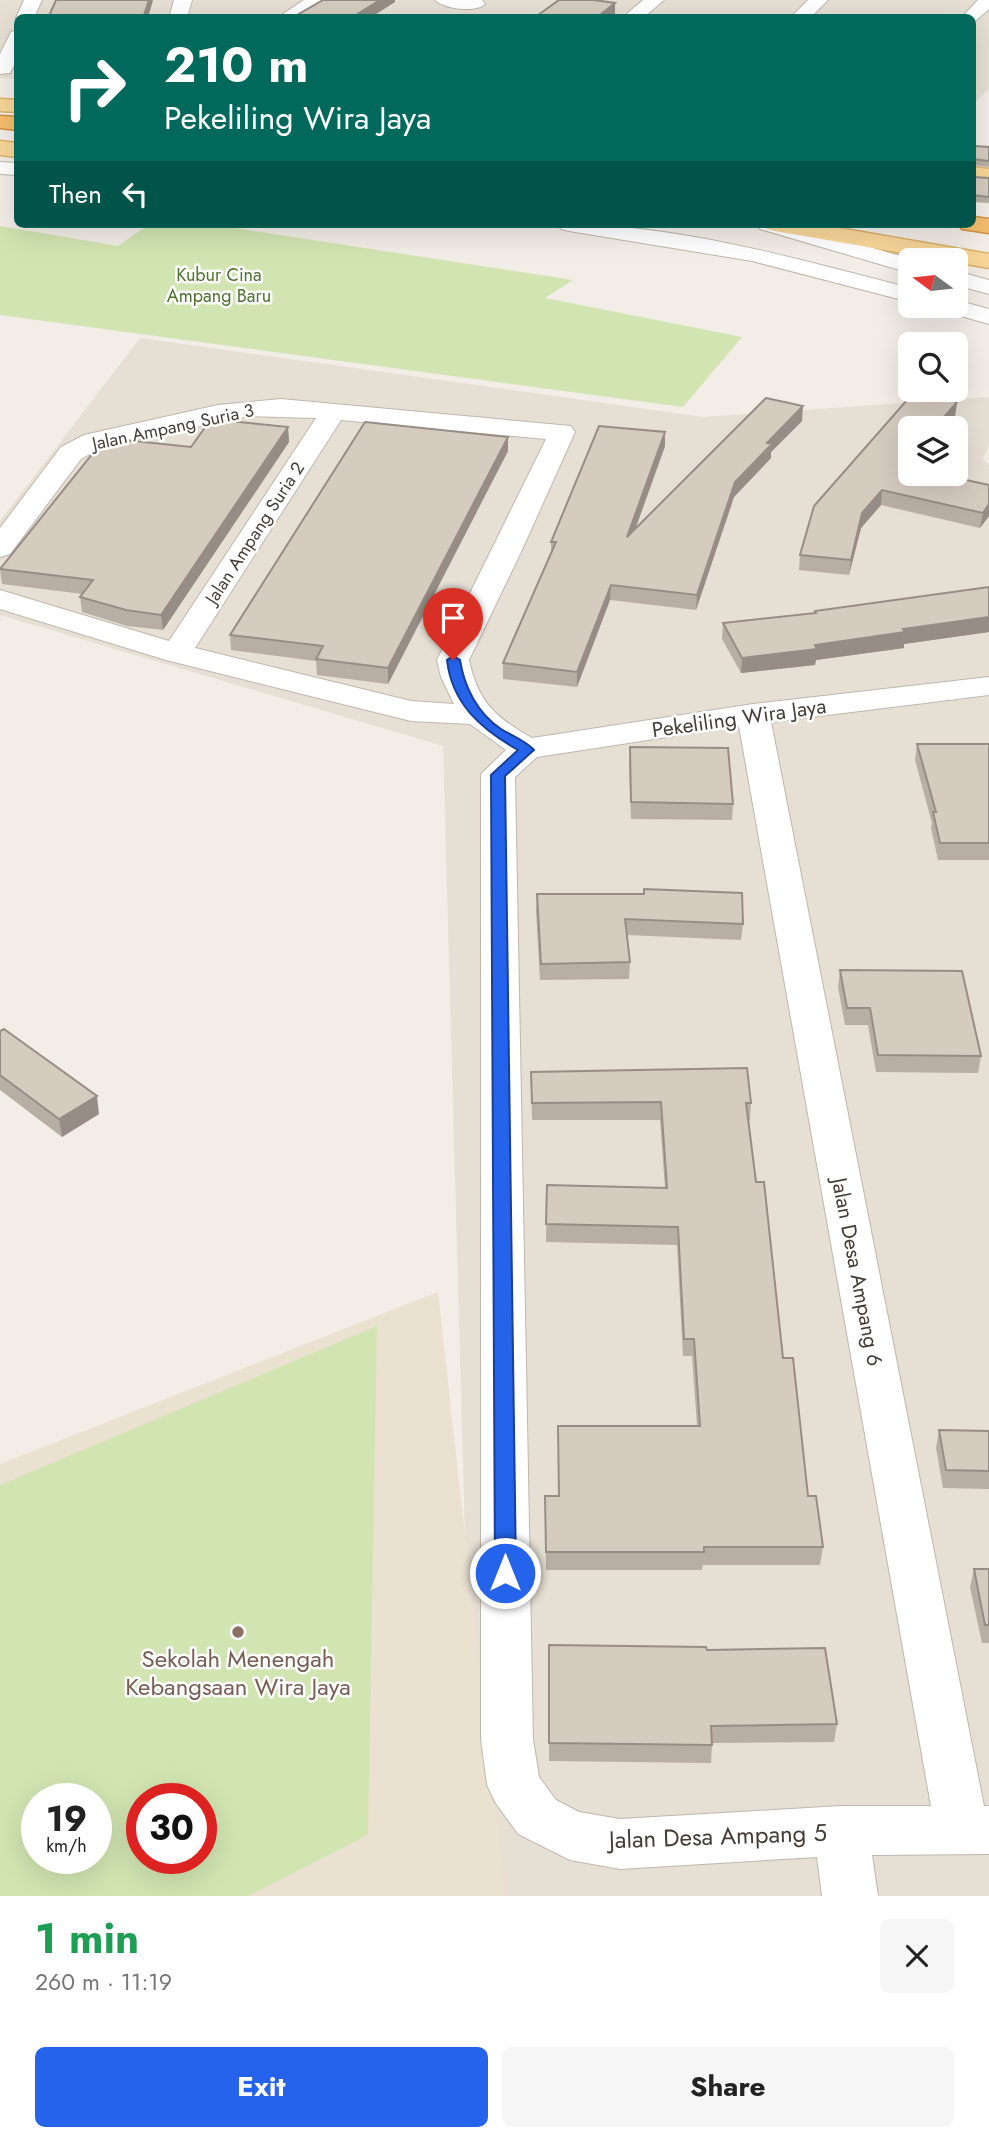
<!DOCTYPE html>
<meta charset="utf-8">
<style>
body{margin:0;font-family:Jost,sans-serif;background:#f6f6f6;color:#222;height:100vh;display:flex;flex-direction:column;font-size:26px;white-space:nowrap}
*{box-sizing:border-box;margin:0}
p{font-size:23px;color:#767676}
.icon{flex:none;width:38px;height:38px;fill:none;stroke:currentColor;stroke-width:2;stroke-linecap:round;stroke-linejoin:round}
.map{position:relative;height:1896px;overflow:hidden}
.sheet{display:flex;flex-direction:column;background:#fff;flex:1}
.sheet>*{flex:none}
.top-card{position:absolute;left:14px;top:14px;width:962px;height:214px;border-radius:10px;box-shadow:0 7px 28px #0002;background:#00695c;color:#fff;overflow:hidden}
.needle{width:46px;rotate:285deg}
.buttons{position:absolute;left:898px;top:248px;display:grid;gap:14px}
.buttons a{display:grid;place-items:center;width:70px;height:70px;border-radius:10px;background:#fff;box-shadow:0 7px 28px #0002;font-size:35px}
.speed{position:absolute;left:21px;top:1783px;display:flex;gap:14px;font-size:35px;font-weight:700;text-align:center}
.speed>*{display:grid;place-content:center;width:91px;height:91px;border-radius:50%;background:#fff;box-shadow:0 7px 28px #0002;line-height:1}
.speed small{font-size:18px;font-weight:400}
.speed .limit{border:10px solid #d22;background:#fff;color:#111}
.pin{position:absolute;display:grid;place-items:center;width:60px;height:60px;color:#fff;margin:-72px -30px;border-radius:50% 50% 50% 0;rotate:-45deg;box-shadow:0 0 7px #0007}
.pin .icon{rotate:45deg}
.me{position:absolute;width:77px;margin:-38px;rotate:0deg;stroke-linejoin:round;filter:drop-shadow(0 0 5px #0008)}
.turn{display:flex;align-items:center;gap:24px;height:147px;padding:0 35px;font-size:32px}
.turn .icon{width:91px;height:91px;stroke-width:2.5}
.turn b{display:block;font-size:49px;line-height:60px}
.then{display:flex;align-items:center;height:66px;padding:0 35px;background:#0003;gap:14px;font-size:26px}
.round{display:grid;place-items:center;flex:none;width:74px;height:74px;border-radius:10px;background:#f6f6f6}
.head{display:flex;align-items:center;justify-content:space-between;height:119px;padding:0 35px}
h1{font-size:42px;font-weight:700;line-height:52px;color:#1e9e55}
.button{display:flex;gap:14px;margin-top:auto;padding:14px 35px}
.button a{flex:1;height:80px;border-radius:10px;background:#2563eb;color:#fff;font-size:28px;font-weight:700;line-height:80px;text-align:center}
.button a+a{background:#f6f6f6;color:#222}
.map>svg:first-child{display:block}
.residential{fill:#e6dfd4;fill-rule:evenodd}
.education{fill:#eae1d1;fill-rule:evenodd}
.green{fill:#d1e4b1;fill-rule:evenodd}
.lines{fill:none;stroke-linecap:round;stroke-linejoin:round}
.minor-casing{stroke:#c0b7ac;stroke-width:2}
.major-casing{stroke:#dcb16a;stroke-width:3}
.highway-casing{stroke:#d3913f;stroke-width:3}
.minor{fill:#fff;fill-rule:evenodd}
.major{fill:#f8d699;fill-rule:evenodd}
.highway{fill:#f5be6e;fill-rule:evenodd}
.wall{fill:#b8afa4}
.shaded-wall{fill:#968e86}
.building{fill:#d6cbbf;stroke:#968e86;stroke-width:2}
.route{fill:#2563eb;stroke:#184099;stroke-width:2}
.education-dot{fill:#8d6e63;stroke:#fff;stroke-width:2.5}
.labels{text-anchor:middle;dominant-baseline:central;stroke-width:5;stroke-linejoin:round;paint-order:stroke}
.far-park-label{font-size:18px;fill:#4c722d;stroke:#fff}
.far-street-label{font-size:18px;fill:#443d36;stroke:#fff}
.street-label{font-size:21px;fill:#443d36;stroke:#fff}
.near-education-label{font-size:24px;fill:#785e54;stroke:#fff}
.near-street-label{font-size:24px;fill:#443d36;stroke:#fff}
</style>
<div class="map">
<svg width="989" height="1896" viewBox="0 0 989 1896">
<rect width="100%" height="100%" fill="#f2ede6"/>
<path class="residential" d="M0,0H989V89L973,104V18H18L17,79L0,78Z
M140,338L704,417L989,397V445L983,459L989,465V1896H475L443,746L0,615V521ZM910,429H956V474H910Z"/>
<path class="education" d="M438,1292L505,1896H0V1464ZM37,1799H96V1858H37ZM142,1799H201V1858H142Z"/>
<path class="green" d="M149,224H208L573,280L545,298L742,337L683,407L0,315V226L118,246Z
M377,1326L368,1835L248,1896H0V1485ZM37,1799H96V1858H37ZM142,1799H201V1858H142Z"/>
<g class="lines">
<g class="minor-casing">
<path id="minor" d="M24,0H42L34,18H18V21L16,18Z
M174,0H192L187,18H169Z
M304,0H326L300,18H277Z
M435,0H482L485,4C476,13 444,9 435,0Z
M643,0H664L643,18H622Z
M808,0H828L810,18H790Z
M978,0H989V9L973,23V18H961Z
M18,30V58L10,73L0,74V54L11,32Z
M0,162L18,163V175L0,174Z
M558,224C678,224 794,258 910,288V302L752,261L569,231L561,229Z
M757,224H792L917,261H910V273L760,229Z
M956,271L989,280V294L956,285Z
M956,300L989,309V324L943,311L940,306H956Z
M281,399L571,426L575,432L521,552L469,660C478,702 496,718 532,738L753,704L989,677V695L771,722L984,1806H989V1854L872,1855L878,1896H822L817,1857L620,1869L570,1860L518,1834L495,1802L487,1785L481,1739V774L506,750L470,724L411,721L166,660L0,609V590L169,641L316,418L249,416L102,447L81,459L10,554L0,557V528L61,447L84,435L218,405ZM341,420L546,439L437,660L441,677L454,704L411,701L195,648ZM739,726L931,1806H841L620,1819L579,1812L556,1800L539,1777L533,1739L515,777L537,757Z"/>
</g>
<g class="major-casing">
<path id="major" d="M0,99L18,100V112L0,111Z
M0,141L18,143V157L0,155Z
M973,167L989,169V183L973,181Z
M763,224H816L989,254V268L775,231L767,229Z"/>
</g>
<g class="highway-casing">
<path id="highway" d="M0,116L18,117V130L0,128Z
M973,217L989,219V233L962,229L958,224H973Z"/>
</g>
<use href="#minor" class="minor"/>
<use href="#major" class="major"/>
<use href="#highway" class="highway"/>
</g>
<path class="wall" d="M989,147V167L973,165V150Z
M973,177L989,178V203L973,202Z
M914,392L957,402L955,416L944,429H910V474H939L989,485V516L980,528L881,505L861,528L849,575L799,570L800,555L814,506Z
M802,421L771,452V458L734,497L696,610L610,600L577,687L503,679V663L551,553V542L665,446L635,530Z
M288,427L289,442L163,630L127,626L82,612L80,597L83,594L2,584L0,569L191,447Z
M508,451L388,684L317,675L316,661L231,650L230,635Z
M989,587V632L904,644V648L816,660L815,665L741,673L722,639L723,623L814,613L815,611Z
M917,744H989V860H938L931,828L932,823L915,760Z
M630,747L733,804L732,820L631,819L629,763Z
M537,894L743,924L741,940L627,935L630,962L629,979L540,980L536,911Z
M840,970L981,1056L978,1073L876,1072L868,1025H845L838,987Z
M0,1031L99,1114L62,1137L0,1090Z
M531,1072L751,1103L750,1120H749L756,1182L783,1358L808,1496L823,1547L820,1565H703L702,1570H546L545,1496H558V1426H697L692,1356H683L677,1245L546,1242L547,1185L665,1188L660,1120H532Z
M939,1430L989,1431V1489L943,1488L936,1448Z
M974,1569H989V1643H982L970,1587Z
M707,1650L837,1724L834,1742L712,1743L711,1763L549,1761V1663Z"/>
<path class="shaded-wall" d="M149,0H153L148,18H143Z
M380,0H395V2L370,18H351Z
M615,3V14L610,18H596Z
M957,402L955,416L944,429H934Z
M803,406L802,421L771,452V458L734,497L696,610L697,595L735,482L767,443Z
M288,427L289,442L163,630L161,615Z
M665,432V446L627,552V537Z
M508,437V451L388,684V668Z
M910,457V469L902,466Z
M882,490L881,505L861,528L849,575L851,560L862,513Z
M989,504V516L980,528L983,513Z
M611,585L610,600L577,687V672Z
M989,617V632L904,644V648L816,660L815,665L741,673L742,658L903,629Z
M97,1096L99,1114L62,1137L59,1119Z"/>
<path class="building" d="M56,0H149L143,18H48Z
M323,0H380L351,18H292Z
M559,0H594L615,3L596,18H534Z
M975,146L989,147V161L973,159V150Z
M973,177L989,178V197L973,195Z
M914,392L957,402L934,429H910V457L902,466L910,468V474H939L989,485V504L983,513L882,490L862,513L851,560L800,555L814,506Z
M766,398L803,406L767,443L772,444L735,482L697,595L611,585L577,672L503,663L556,542H551L599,426L665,432L627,537Z
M211,419L288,427L161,615L126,610L80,597L93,580L0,569L105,438L191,447Z
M365,422L508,437L388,668L316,659L323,646L230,635Z
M989,587V617L903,629L905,632L815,645L817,649L742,658L723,623L816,613L815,611Z
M917,744H989V843H940L933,812H936Z
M630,747L728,748L733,804L631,802Z
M644,889L742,893L743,924L625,919L630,962L541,964L537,894H644Z
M840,970L962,971L981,1056L878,1055L870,1008H847Z
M4,1029L97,1096L59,1119L0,1075V1031Z
M747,1068L751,1103H746L756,1182H764L783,1358H793L808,1496H816L823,1547H704V1552H546L545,1496H559L558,1426H700L694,1339H684L678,1227L546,1224L547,1185L667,1188L661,1102L532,1103L531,1072Z
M939,1430L989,1431V1471L946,1470Z
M974,1569H989V1625H985Z
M549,1645L706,1647L707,1650L825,1648L837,1724L711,1726L712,1745L549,1743Z"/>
<path class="route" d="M453,656L460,660C464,687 478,714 501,729C512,736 525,740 534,750L505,776L516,1573L513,1580L505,1582L498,1580L495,1573L491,775L518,750C481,729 452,704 447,660Z"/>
<circle class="education-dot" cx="238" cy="1632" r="7"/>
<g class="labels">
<g class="far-park-label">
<text x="219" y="275">Kubur Cina<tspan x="219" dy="21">Ampang Baru</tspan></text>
</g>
<g class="far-street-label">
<text transform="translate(173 427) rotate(-12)">Jalan Ampang Suria 3</text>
<text transform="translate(255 533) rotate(-57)">Jalan Ampang Suria 2</text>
</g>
<g class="street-label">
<text transform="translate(739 718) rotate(-8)">Pekeliling Wira Jaya</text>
<text transform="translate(857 1272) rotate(79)">Jalan Desa Ampang 6</text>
</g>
<g class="near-education-label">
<text x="238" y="1658">Sekolah Menengah<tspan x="238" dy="28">Kebangsaan Wira Jaya</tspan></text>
</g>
<g class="near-street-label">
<text transform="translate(718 1836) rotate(-2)">Jalan Desa Ampang 5</text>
</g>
</g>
</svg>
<div class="buttons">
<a><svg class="needle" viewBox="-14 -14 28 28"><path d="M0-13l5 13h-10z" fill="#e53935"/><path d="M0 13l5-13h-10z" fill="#767676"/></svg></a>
<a><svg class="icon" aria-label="search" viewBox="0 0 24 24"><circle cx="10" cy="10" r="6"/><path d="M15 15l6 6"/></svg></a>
<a><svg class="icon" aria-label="layers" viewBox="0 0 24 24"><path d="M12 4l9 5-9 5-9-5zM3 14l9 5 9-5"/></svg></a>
</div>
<div class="speed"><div>19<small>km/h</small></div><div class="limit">30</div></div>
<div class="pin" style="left:453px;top:660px;background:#d93025"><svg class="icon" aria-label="arrive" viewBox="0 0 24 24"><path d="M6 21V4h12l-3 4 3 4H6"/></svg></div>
<svg class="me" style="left:505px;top:1573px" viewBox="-20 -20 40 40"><circle r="17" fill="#2563eb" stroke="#fff" stroke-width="3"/><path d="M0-11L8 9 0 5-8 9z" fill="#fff"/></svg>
<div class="top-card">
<div class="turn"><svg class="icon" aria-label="right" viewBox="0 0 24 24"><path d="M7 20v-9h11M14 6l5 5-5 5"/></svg><div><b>210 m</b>Pekeliling Wira Jaya</div></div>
<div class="then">Then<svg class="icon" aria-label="left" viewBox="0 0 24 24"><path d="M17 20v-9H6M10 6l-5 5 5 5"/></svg></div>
</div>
</div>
<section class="sheet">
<div class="head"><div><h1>1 min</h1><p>260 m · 11:19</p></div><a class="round"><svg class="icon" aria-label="close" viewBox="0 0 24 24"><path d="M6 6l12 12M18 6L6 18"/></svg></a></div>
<div class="button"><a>Exit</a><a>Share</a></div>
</section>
